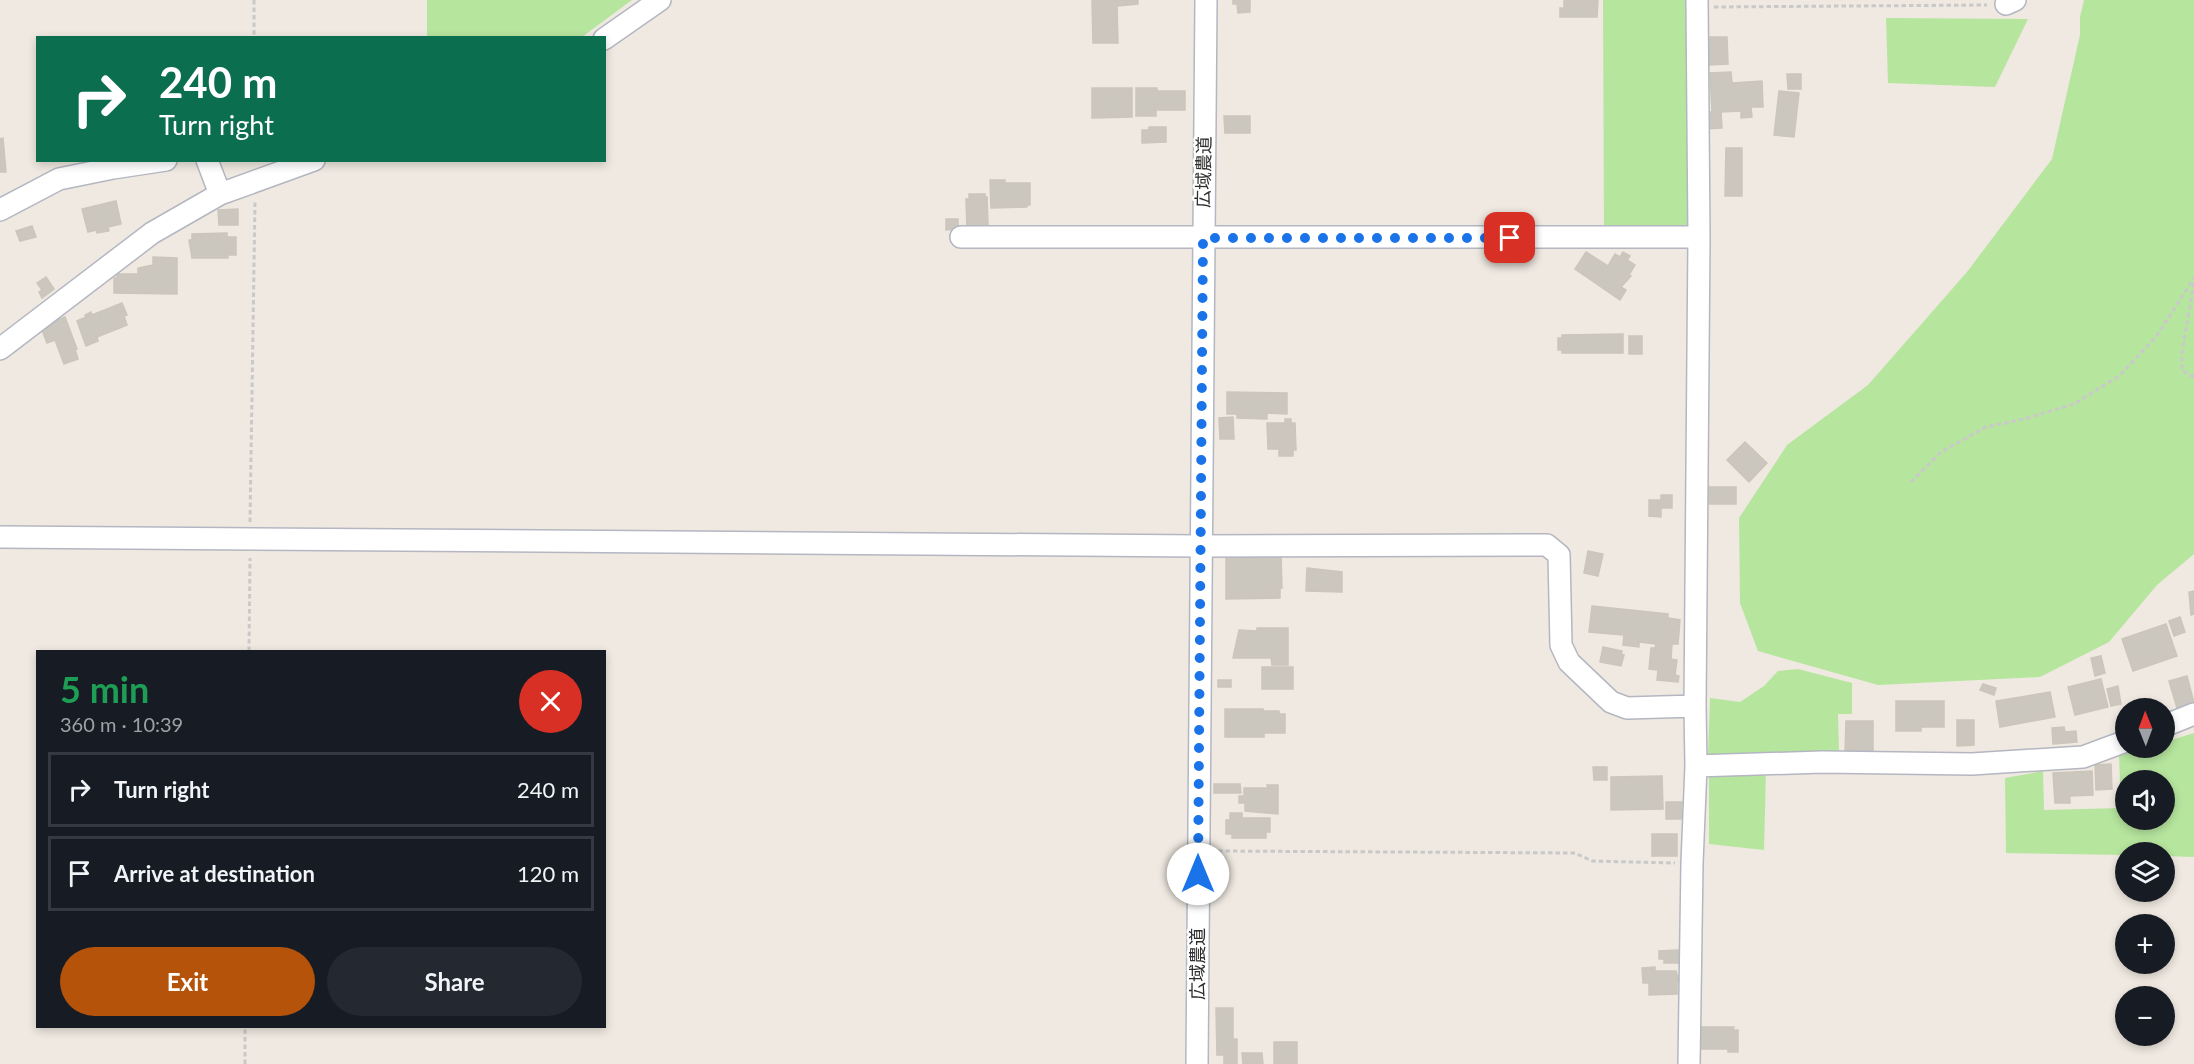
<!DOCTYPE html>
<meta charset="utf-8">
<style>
body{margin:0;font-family:Lato,"Noto Sans JP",sans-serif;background:#242831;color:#f1f3f6;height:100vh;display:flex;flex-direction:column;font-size:22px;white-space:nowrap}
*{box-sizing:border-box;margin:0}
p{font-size:20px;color:#9ea1a6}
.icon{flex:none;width:33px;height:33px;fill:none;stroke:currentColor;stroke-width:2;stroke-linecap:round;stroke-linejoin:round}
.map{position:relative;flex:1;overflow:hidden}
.panel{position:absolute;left:36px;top:650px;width:570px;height:378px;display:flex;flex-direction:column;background:#171b24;border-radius:0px;box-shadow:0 3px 9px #0003}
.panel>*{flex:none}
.top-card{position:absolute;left:36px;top:36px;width:570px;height:126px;border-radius:0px;box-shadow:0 3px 9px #0003;background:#0b6e4f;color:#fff;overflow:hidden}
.needle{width:39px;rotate:359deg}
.fabs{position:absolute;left:2115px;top:698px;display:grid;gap:12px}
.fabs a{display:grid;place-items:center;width:60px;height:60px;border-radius:50%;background:#171b24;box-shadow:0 3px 9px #0003;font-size:30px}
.pin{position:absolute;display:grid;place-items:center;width:51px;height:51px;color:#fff;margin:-26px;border-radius:12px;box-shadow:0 3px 9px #0006}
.me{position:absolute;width:66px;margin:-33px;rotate:0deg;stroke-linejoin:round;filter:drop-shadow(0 0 4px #0008)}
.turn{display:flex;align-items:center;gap:21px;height:126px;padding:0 24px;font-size:27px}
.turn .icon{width:78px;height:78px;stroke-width:2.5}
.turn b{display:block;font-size:42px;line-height:51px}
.round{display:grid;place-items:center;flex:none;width:63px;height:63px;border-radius:32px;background:#242831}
.summary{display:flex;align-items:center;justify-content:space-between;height:102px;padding:0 24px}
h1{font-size:36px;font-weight:700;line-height:45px;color:#1e9e55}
.button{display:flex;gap:12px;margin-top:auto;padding:12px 24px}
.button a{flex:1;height:69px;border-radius:36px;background:#b45309;color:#fff;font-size:24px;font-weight:700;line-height:69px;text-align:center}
.button a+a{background:#242831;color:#f1f3f6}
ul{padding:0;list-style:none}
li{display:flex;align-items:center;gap:18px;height:75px;margin:0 12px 9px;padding:0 12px;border:3px solid #363941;border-radius:0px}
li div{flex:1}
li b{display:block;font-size:22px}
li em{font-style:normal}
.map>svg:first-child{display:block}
.green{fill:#b6e59e;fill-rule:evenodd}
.building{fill:#cbc7bf;stroke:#cbc5ba;stroke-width:1.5}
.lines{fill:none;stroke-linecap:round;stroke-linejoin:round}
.minor-casing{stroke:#b4b7c1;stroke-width:24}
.path{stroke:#c9c9c9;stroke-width:3;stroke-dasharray:4.5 3;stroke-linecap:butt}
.minor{stroke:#fff;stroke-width:21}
.route{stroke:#1a73e8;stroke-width:10;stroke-dasharray:0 18}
.labels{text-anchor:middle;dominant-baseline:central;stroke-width:4.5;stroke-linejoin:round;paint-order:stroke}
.street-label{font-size:18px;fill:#2e2e2e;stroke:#fff}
</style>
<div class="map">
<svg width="2194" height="1064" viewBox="0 0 2194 1064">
<rect width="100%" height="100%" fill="#efe9e1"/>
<path class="green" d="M427,0H632L582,37H427Z
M1603,0H1690V232H1604Z
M2084,0H2194V554L2157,585L2109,642L2040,677L1878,685L1758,651L1740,603L1739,518L1787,445L1868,385L1967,272L2052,159L2080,35V17Z
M1886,18L2028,19L1995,87L1888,83Z
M1798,669L1852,683V714H1838L1839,751L1708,756L1710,698L1740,702L1764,686L1778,671Z
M2194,733V857L2165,856L2164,852H2126L2125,855L2006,853L2005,778L2043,771L2044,810L2121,808L2119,756L2148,747H2164L2165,742ZM2126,780H2164V819H2126Z
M1766,772L1764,850L1709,844V774Z"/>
<path class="building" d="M1096,0H1138V4L1117,6L1118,43H1093L1092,1Z
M1233,0H1250V12L1238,13L1237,4H1233Z
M1564,0H1598L1597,17H1560V8H1564Z
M1708,37H1727L1728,64L1709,65Z
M1731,72L1732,83L1762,81L1763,107H1751L1752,117L1741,118V111L1721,112L1722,128L1705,129L1704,112H1712L1710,73Z
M1787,74H1801V89H1788Z
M1092,88H1132V117L1092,118Z
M1136,88H1157V91H1185V110H1156V116H1136Z
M1779,91L1799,93L1794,137L1774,135Z
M1224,116H1250V133H1225Z
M1149,127H1166V142L1142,143V130H1149Z
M3,138L6,172H0V139Z
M1726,148H1742V196H1725Z
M990,180H1005V183H1030V205H1027V207L991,208Z
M969,194H985V197H987L988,225L980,226V230L967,231L966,199H969Z
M116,201L121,224L108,227L109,231L97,233L96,230L88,232L82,209Z
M238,209V225H219L218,210Z
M946,219H958V229L946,230Z
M32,226L36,237L20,241L16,231Z
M227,233V237H236V255H228V258H192L189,240H192V234Z
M1586,252L1608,266L1615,254L1620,257L1623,252L1630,256L1627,260L1635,265L1629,275L1631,276L1621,287L1626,290L1620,300L1575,269Z
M153,257L177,258V294L114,293V278H117V274H138V268L153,265Z
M46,277L54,289L42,298L39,292L42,290L37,283Z
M122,303L127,315L124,316L127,325L97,337L98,341L86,346L77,321L86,317L85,315L91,312L92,315Z
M65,317L77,349H75L78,359L64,364L55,340L47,343L42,330L49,327L47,324Z
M1623,334V353H1562V350H1558V338H1562V335Z
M1629,336H1642V354H1629Z
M1227,392L1287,393V414L1267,413V419L1237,418V414H1227Z
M1233,417L1234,439H1220L1219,418Z
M1285,419H1291V423H1295L1296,450H1293V456H1279V449H1268L1267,423H1285Z
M1745,442L1767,463L1749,482L1727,460Z
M1704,487H1736V504H1704Z
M1661,495H1672V508H1661V517L1649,516V500H1661Z
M1588,551L1603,554L1598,576L1584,573Z
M1281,554L1282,588H1280V598L1226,599V555Z
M1307,568L1342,572V592L1306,591Z
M2194,591V614L2191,615L2189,592Z
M1592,606L1668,614V618L1680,620L1678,644H1672L1671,659L1677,660L1675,675L1679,676L1678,682L1657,680L1658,670L1649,669L1651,648H1655L1656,644L1639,642V647L1623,645L1624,635L1589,632Z
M2180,617L2185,632L2174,636L2169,621Z
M2166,624L2177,656L2133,671L2122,639Z
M1257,628H1288V665H1272L1271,658H1233L1239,630L1257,631Z
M1603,647L1622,651L1621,654L1624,655L1621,666L1600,662Z
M2101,656L2105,673L2095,676L2091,658Z
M1262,667H1293V689H1262Z
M2187,676L2194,703L2177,708L2169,681Z
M2101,679L2108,707L2075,715L2068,687Z
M1218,680H1231V687H1218Z
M1983,684L1996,688L1994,695L1980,690Z
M2118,686L2121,704L2111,706L2107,689Z
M2050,692L2055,717L2000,727L1996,701Z
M1896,701H1944V727H1921V731H1896Z
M1225,709H1263V711H1279V714H1285V733H1264V737H1225Z
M1957,720H1974V745L1957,746Z
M1846,721H1873V755L1845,754Z
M2064,727L2065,732L2076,731L2077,742L2053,744L2052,728Z
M2111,764L2112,789L2096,790L2095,765Z
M1593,767H1607V780H1594Z
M2092,771L2093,795L2070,796V803H2055L2053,773Z
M1662,776L1663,809L1611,810V777Z
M1214,784H1240L1241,793H1214Z
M1267,785H1278V814L1245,811V803H1239V796H1244V788H1268Z
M1666,802H1682L1681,819H1666Z
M1230,813H1242V818H1270V832H1266V838H1232V834H1226V820H1230Z
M1652,834H1677V856H1652Z
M1678,950L1679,963H1664V959H1659V951Z
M1655,967V971H1676L1679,982H1677V994L1649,995V983H1643L1642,968Z
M1216,1008H1233V1039H1237V1064H1224V1055H1217Z
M1699,1027H1734L1733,1030H1738V1052H1728V1049H1699Z
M1274,1042H1297V1064H1274Z
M1242,1053H1262L1263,1064H1243Z"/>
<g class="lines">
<g class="minor-casing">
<path id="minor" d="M2006,4L2015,0
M604,39L660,0
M207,160L220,194
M0,210L59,179L113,168L166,160
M961,237H1699
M0,349L152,233L220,194L314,160
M0,537L1200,546L1547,545L1559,555L1561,645L1569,662L1611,702L1627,708L1695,706
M2164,726L2194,714
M1696,766L1822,762L1972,764L2083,757L2126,741
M1197,1064L1206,0
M1689,1064L1692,863L1696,766L1695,706L1699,237L1697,0"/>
</g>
<path class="path" d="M254,0V38
M1714,7L1987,5
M2194,283L2182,352V371L2194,377
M1911,482L1941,452L1986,427L2024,419L2074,404L2119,376L2156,337L2194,278
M250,522L255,201
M249,651L250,558
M1218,851L1575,853L1592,861L1675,863
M245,1064V1026"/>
<use href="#minor" class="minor"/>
</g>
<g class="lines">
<path class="route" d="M1198,874L1203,238H1510"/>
</g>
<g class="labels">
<g class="street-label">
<text transform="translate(1203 172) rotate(-89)">広域農道</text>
<text transform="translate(1197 964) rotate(-90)">広域農道</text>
</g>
</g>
</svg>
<div class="fabs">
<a><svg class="needle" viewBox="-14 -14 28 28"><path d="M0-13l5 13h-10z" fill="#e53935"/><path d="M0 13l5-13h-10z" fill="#9ea1a6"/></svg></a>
<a><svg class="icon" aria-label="sound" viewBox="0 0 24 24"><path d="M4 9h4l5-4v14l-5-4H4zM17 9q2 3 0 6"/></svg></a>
<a><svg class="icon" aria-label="layers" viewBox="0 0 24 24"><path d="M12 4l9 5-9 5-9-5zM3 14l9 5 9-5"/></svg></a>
<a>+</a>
<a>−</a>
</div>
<div class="pin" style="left:1510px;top:238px;background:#d93025"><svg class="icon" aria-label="arrive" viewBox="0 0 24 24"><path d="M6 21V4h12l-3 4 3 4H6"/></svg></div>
<svg class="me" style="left:1198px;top:874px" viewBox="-20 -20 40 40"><circle r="19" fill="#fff"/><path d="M0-13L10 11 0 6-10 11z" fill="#1a73e8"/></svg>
<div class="top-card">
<div class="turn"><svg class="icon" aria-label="right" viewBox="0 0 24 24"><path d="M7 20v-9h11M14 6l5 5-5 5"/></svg><div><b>240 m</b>Turn right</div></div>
</div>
<section class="panel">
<div class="summary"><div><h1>5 min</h1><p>360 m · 10:39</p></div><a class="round" style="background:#d93025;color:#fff"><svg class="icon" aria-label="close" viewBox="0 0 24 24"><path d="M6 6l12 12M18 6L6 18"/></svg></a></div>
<ul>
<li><svg class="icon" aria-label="right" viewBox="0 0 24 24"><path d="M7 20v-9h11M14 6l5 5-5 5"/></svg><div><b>Turn right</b></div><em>240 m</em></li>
<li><svg class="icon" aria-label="arrive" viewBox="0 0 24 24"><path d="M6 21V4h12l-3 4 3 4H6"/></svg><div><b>Arrive at destination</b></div><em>120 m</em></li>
</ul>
<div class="button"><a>Exit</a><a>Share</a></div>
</section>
</div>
